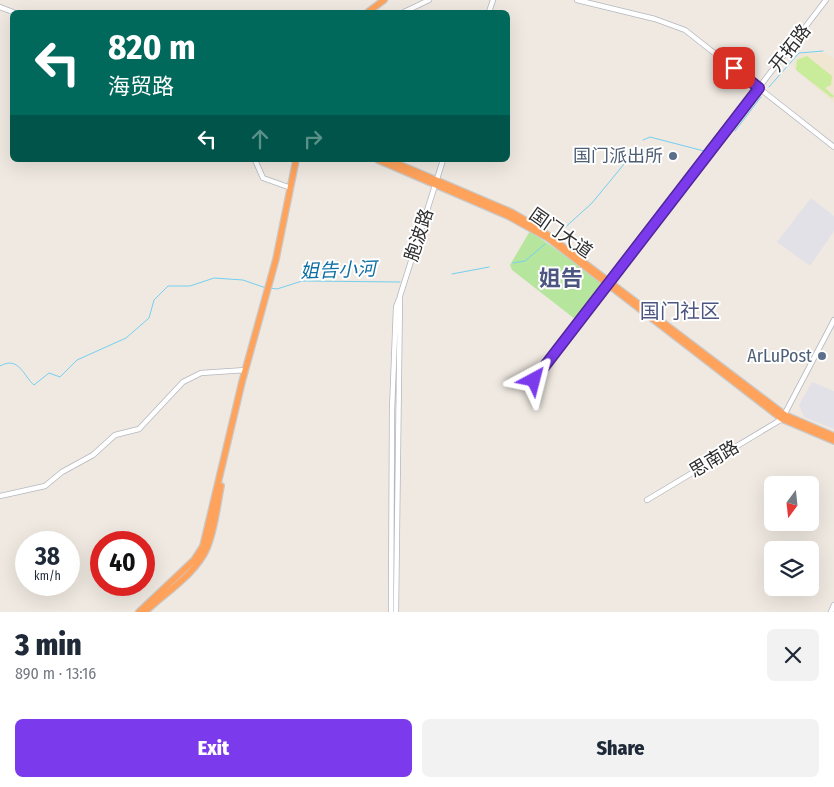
<!DOCTYPE html>
<meta charset="utf-8">
<style>
body{margin:0;font-family:"Fira Sans Condensed","Noto Sans SC",sans-serif;background:#f2f2f3;color:#1f2937;height:100vh;display:flex;flex-direction:column;font-size:19px;white-space:nowrap}
*{box-sizing:border-box;margin:0}
p{font-size:16px;color:#747a83}
.icon{flex:none;width:28px;height:28px;fill:none;stroke:currentColor;stroke-width:2;stroke-linecap:round;stroke-linejoin:round}
.map{position:relative;height:612px;overflow:hidden}
.details{display:flex;flex-direction:column;background:#fff;flex:1}
.details>*{flex:none}
.top-card{position:absolute;left:10px;top:10px;width:500px;height:152px;border-radius:8px;box-shadow:0 5px 20px #0002;background:#00695c;color:#fff;overflow:hidden}
.needle{width:32px;rotate:195deg}
.tools{position:absolute;left:764px;top:476px;display:grid;gap:10px}
.tools a{display:grid;place-items:center;width:55px;height:55px;border-radius:8px;background:#fff;box-shadow:0 5px 20px #0002;font-size:25px}
.speed{position:absolute;left:15px;top:531px;display:flex;gap:10px;font-size:25px;font-weight:700;text-align:center}
.speed>*{display:grid;place-content:center;width:65px;height:65px;border-radius:50%;background:#fff;box-shadow:0 5px 20px #0002;line-height:1}
.speed small{font-size:12px;font-weight:400}
.speed .limit{border:8px solid #d22;background:#fff;color:#111}
.pin{position:absolute;display:grid;place-items:center;width:42px;height:42px;color:#fff;margin:-21px;border-radius:10px;box-shadow:0 2px 8px #0006}
.me{position:absolute;width:55px;margin:-28px;rotate:38deg;stroke-linejoin:round;filter:drop-shadow(0 0 4px #0008)}
.turn{display:flex;align-items:center;gap:18px;height:105px;padding:0 15px;font-size:22px}
.turn .icon{width:65px;height:65px;stroke-width:2.5}
.turn b{display:block;font-size:35px;line-height:42px}
.lanes{display:flex;align-items:center;height:48px;padding:0 15px;background:#0003;justify-content:center;gap:25px;direction:ltr}
.lanes .off{opacity:.35}
.round{display:grid;place-items:center;flex:none;width:52px;height:52px;border-radius:8px;background:#f2f2f3}
.headline{display:flex;align-items:center;justify-content:space-between;height:85px;padding:0 15px}
h1{font-size:30px;font-weight:800;line-height:38px}
.primary-button{display:flex;gap:10px;margin-top:auto;padding:10px 15px}
.primary-button a{flex:1;height:58px;border-radius:8px;background:#7c3aed;color:#fff;font-size:20px;font-weight:800;line-height:58px;text-align:center}
.primary-button a+a{background:#f2f2f3;color:#1f2937}
.map>svg:first-child{display:block}
.industrial{fill:#e3e1e8}
.education{fill:#f0e6d1}
.green{fill:#b6e59e}
.pitch{fill:#c9ec9a}
.lines{fill:none;stroke-linecap:round;stroke-linejoin:round}
.stream{stroke:#75cff0;stroke-width:1}
.secondary-casing{stroke:#b4b7c1;stroke-width:6}
.highway-casing{stroke:#c9c9c9;stroke-width:8}
.secondary{stroke:#fff;stroke-width:4.5}
.highway{stroke:#ffa35c;stroke-width:5.5}
.route-casing{stroke:#51269a;stroke-width:12}
.route{stroke:#7c3aed;stroke-width:9}
.service-dot{fill:#5c6f8a;stroke:#fff;stroke-width:2}
.labels{text-anchor:middle;dominant-baseline:central;stroke-width:4;stroke-linejoin:round;paint-order:stroke}
.street-label{font-size:18px;fill:#2e2e2e;stroke:#fff}
.service-label{font-size:18px;fill:#4e5e75;stroke:#fff;text-anchor:end}
.water-label{font-size:19px;font-style:italic;fill:#0d6fa3;stroke:#fff}
.quarter-label{font-size:20px;fill:#4d5680;stroke:#fff}
.district-label{font-size:22px;font-weight:bold;fill:#4d5680;stroke:#fff}
</style>
<div class="map">
<svg width="834" height="612" viewBox="0 0 834 612">
<rect width="100%" height="100%" fill="#efe9e1"/>
<path class="industrial" d="M811,198L834,216V231L810,266L777,242Z
M812,382L834,391V429L804,417L799,405Z"/>
<path class="education" d="M803,53H826L834,59V103L795,69L792,63Z"/>
<path class="green" d="M530,231L599,280L602,289L575,319L512,270L510,265Z"/>
<path class="pitch" d="M807,56L832,76L831,85L825,88L834,96L832,98L796,70L797,60Z"/>
<g class="lines">
<path class="stream" d="M769,87L799,53L823,51
M735,131L761,97
M643,140L650,137L704,151
M560,232L592,203L634,152
M513,263L525,261L545,244
M452,274L489,267
M270,288L277,289L302,281L400,282
M0,366C19,355 24,377 34,385L49,373L60,377L77,360L126,338L149,318L154,300L168,286H190L214,278L243,280L266,288"/>
<g class="secondary-casing">
<path id="secondary" d="M577,0L655,19L685,30L834,147
M0,7L13,12
M404,12L429,0
M489,12L493,0
M255,160L263,178L291,188
M534,381L826,0
M0,496L45,486L62,472L93,455L115,435L139,429L183,382L201,373L246,370
M647,500L782,419L834,320
M391,612L392,410L396,307L399,299
M396,612L400,296L443,160
M831,612L834,605"/>
</g>
<g class="highway-casing">
<path id="highway" d="M368,12L384,0
M378,160L508,216L548,238L782,419L834,441
M389,160L511,212L537,227L785,415L834,436
M139,612L194,560L203,546L242,382L276,259L296,160
M145,612C165,593 196,574 207,548C215,529 217,506 221,486"/>
</g>
<use href="#secondary" class="secondary"/>
<use href="#highway" class="highway"/>
</g>
<g class="lines">
<g class="route-casing">
<path id="route" d="M534,380L759,88L734,68"/>
</g>
<use href="#route" class="route"/>
</g>
<g class="service-dot">
<circle cx="673" cy="156" r="5"/>
<circle cx="822" cy="356" r="5"/>
</g>
<g class="labels">
<g class="street-label">
<text transform="translate(790 48) rotate(-52)">开拓路</text>
<text transform="translate(561 233) rotate(35)">国门大道</text>
<text transform="translate(419 235) rotate(-72)">胞波路</text>
<text transform="translate(714 459) rotate(-31)">思南路</text>
</g>
<g class="service-label">
<text x="663" y="156">国门派出所</text>
<text x="812" y="356">ArLuPost</text>
</g>
<g class="water-label">
<text transform="translate(338 270) rotate(-2)">姐告小河</text>
</g>
<g class="quarter-label">
<text x="680" y="311">国门社区</text>
</g>
<g class="district-label">
<text x="561" y="278">姐告</text>
</g>
</g>
</svg>
<div class="tools">
<a><svg class="needle" viewBox="-14 -14 28 28"><path d="M0-13l5 13h-10z" fill="#e53935"/><path d="M0 13l5-13h-10z" fill="#747a83"/></svg></a>
<a><svg class="icon" aria-label="layers" viewBox="0 0 24 24"><path d="M12 4l9 5-9 5-9-5zM3 14l9 5 9-5"/></svg></a>
</div>
<div class="speed"><div>38<small>km/h</small></div><div class="limit">40</div></div>
<div class="pin" style="left:734px;top:68px;background:#d93025"><svg class="icon" aria-label="arrive" viewBox="0 0 24 24"><path d="M6 21V4h12l-3 4 3 4H6"/></svg></div>
<svg class="me" style="left:534px;top:380px" viewBox="-20 -20 40 40"><path d="M0-17L14 15 0 8-14 15z" fill="#7c3aed" stroke="#fff" stroke-width="4"/></svg>
<div class="top-card">
<div class="turn"><svg class="icon" aria-label="left" viewBox="0 0 24 24"><path d="M17 20v-9H6M10 6l-5 5 5 5"/></svg><div><b>820 m</b>海贸路</div></div>
<div class="lanes"><svg class="icon" aria-label="left" viewBox="0 0 24 24"><path d="M17 20v-9H6M10 6l-5 5 5 5"/></svg><svg class="icon off" aria-label="ahead" viewBox="0 0 24 24"><path d="M12 20V5M6 11l6-6 6 6"/></svg><svg class="icon off" aria-label="right" viewBox="0 0 24 24"><path d="M7 20v-9h11M14 6l5 5-5 5"/></svg></div>
</div>
</div>
<section class="details">
<div class="headline"><div><h1>3 min</h1><p>890 m · 13:16</p></div><a class="round"><svg class="icon" aria-label="close" viewBox="0 0 24 24"><path d="M6 6l12 12M18 6L6 18"/></svg></a></div>
<div class="primary-button"><a>Exit</a><a>Share</a></div>
</section>
